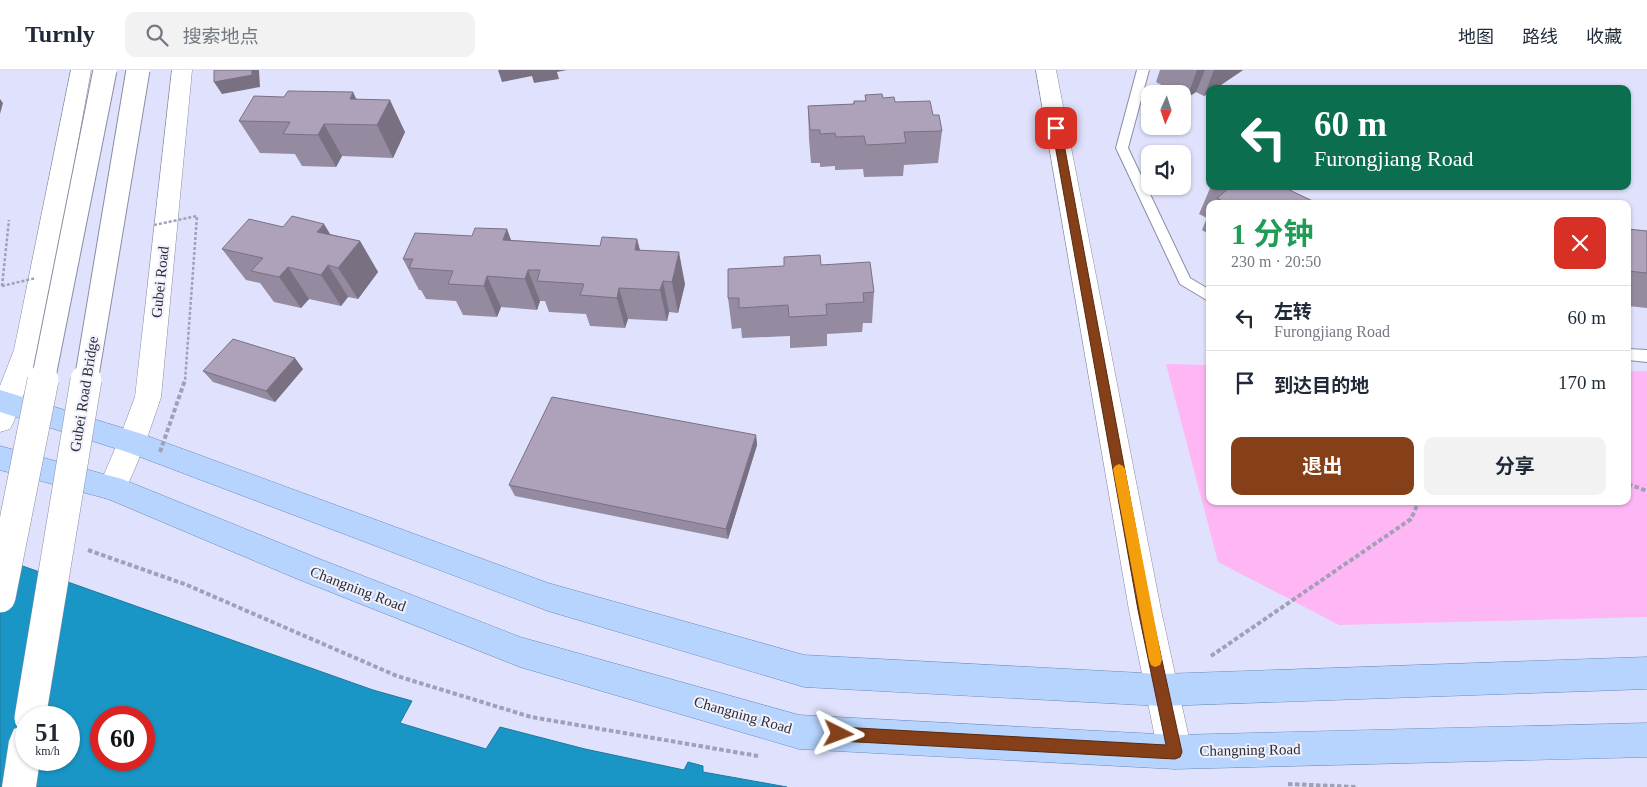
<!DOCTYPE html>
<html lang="zh">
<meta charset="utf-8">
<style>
body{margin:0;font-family:"Times New Roman","Noto Sans SC",serif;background:#f2f2f3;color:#1f2937;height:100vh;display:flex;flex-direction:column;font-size:19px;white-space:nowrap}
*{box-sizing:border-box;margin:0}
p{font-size:16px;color:#747a83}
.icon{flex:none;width:28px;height:28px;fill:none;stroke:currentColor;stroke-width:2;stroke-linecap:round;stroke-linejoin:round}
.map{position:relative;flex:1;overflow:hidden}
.details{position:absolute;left:1206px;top:130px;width:425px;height:305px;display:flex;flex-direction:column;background:#fff;border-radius:10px;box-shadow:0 1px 4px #0004}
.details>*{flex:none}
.banner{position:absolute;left:1206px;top:15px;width:425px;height:105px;border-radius:10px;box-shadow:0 1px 4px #0004;background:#0b6e4f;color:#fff;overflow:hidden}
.needle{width:32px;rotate:183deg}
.tools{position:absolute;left:1141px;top:15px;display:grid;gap:10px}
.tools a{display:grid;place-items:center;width:50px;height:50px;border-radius:10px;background:#fff;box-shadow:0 1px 4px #0004;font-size:25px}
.speed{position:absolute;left:15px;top:636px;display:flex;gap:10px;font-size:25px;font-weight:700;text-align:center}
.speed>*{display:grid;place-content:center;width:65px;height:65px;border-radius:50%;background:#fff;box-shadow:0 1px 4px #0004;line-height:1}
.speed small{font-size:12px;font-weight:400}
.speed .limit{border:8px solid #d22;background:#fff;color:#111}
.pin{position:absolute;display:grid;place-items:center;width:42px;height:42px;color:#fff;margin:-21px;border-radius:10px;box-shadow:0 2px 8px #0006}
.me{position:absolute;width:55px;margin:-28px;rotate:93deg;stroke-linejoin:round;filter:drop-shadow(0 0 4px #0008)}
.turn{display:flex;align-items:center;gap:18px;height:105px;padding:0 25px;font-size:22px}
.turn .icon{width:65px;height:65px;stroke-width:2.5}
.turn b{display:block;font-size:35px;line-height:42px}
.round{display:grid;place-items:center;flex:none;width:52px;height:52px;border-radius:10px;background:#f2f2f3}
.headline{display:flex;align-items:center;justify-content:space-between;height:85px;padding:0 25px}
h1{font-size:30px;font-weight:700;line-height:38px;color:#1e9e55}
.action{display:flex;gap:10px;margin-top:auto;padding:10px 25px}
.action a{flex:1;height:58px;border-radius:10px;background:#864019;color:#fff;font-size:20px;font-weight:700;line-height:58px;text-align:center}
.action a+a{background:#f2f2f3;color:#1f2937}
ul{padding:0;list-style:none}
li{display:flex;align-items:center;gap:15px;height:65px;padding:0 25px;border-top:1px solid #e0e1e3}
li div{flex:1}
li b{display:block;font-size:19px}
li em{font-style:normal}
header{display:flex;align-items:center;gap:30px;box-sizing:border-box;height:70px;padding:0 25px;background:#fff;border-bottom:1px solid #e0e1e3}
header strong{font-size:24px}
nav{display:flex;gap:28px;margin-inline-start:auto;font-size:18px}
.search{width:350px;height:45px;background:#f2f2f3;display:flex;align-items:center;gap:12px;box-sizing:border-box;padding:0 18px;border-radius:10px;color:#747a83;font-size:19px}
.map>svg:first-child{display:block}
.green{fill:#feb7f4}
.water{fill:#1a96c6;stroke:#20779b;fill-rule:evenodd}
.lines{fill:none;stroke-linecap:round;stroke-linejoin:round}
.lane-casing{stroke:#8a8ca4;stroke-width:2}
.secondary-casing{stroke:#8a8ca4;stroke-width:1}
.primary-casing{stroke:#6788b8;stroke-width:1}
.path-far1{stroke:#a0a1b6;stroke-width:2.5;stroke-dasharray:3 2;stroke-linecap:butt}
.path{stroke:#a0a1b6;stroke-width:4;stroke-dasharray:4.5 2.5;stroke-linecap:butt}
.lane{fill:#fff;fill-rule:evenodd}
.secondary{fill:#fff;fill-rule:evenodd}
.primary{fill:#b6d4fe;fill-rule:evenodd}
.secondary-bridge-far1-casing{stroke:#8a8ca4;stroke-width:25;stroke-linecap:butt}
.secondary-bridge-casing{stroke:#8a8ca4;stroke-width:32;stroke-linecap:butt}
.path-bridge-far1{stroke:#a0a1b6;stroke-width:2.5;stroke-dasharray:3 2;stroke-linecap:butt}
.path-bridge{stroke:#a0a1b6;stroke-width:4;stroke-dasharray:4.5 2.5;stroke-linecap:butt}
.secondary-bridge-far1{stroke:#fff;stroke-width:23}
.secondary-bridge{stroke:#fff;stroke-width:31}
.wall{fill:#958ba0}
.shaded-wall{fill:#797182}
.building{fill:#ada2ba;stroke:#797182}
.route{fill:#864019;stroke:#572a10}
.slow{fill:#f59e0b}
.labels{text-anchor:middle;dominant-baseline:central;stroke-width:4;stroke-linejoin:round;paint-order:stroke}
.street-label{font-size:15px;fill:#2d2e38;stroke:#f0f1fc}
</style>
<header>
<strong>Turnly</strong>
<div class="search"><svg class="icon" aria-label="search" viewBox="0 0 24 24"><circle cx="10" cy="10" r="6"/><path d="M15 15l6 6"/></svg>搜索地点</div>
<nav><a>地图</a><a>路线</a><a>收藏</a></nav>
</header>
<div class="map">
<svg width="1647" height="717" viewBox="0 0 1647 717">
<rect width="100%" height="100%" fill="#e0e2fd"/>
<path class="green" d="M1166,294L1210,295V431H1628V301H1647V547L1339,555L1218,492Z"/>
<path class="water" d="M0,488L373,620L412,631L400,653L486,679L500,657L585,679L684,700L688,692L703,696V702L787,717H0ZM26,648H69V690H26ZM101,648H144V690H101Z"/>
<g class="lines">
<g class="lane-casing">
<path id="lane" d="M1137,0H1149L1128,78L1190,208L1210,220V232L1180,214L1116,78Z
M1628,279L1647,280V292L1628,290Z"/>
</g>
<g class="secondary-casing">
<path id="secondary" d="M71,0H91L40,280L14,351L10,359L0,362V316L14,280Z
M172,0H192L161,327C150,361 138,394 122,427L112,430L102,427L98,418L118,372L135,327Z
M1036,0H1056L1161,540L1192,682L1187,694L1175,699L1163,694L1158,682L1129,540Z
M26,654V690H40L36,717H2L9,671L14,659Z"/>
</g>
<g class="primary-casing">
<path id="primary" d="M0,320L142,364L548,513L804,585L1161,604L1647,587V619L1161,636L804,617L548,541L127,382L0,342Z
M0,376L122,409L317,488L520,567L799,645L1175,665L1647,653V687L1175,699L799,679L520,597L295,508L108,429L0,400Z"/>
</g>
<path class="path-far1" d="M2,216L9,150"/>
<path class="path" d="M1628,414L1647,421
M88,480L187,515L397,606L531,647L758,686
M1211,586L1411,449L1419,431
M1288,714L1357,717"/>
<use href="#lane" class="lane"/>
<use href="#secondary" class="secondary"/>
<use href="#primary" class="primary"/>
<g class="secondary-bridge-far1-casing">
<path id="secondary-bridge-far1" d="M43,311L105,0
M86,311L138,0"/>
</g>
<g class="secondary-bridge-casing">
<path id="secondary-bridge" d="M0,527L43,310
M30,648L86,310"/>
</g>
<path class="path-bridge-far1" d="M154,155L197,146L185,311
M2,216L36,208"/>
<path class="path-bridge" d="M160,382L185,310"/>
<use href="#secondary-bridge-far1" class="secondary-bridge-far1"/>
<use href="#secondary-bridge" class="secondary-bridge"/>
</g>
<path class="wall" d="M1160,0H1243L1215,19H1210V22L1204,26L1196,22L1187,28L1182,26V24H1178L1156,12Z
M865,25L883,28L933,45L942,61L938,93L904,95L903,106L864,107L863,99L835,100V96L820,97V93H811L809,69L808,36L853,34L854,31H865Z
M284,27L356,29L405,62L393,88L342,86L336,97L302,96L295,84L260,83L239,51Z
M1211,116H1281L1319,134H1210V165L1202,160L1207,148L1199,144Z
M283,157L330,164L360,171L378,202L358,229L348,227L341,236L309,229L301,238L274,232L260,213L246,210L222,179Z
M1628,159L1647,161V238L1628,236Z
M637,169L640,180L685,214L678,243L669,242L667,251L628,249L625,258L590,256L586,244L549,242L545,231H540L537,240L501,237L497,247L463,245L456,231L426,229L421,220H419L403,189L511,170L600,176Z
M821,195L874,222L872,253H863L862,262L827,264V276L790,278V266L742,268L741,258L732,259L728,228Z
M303,299L275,332L213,312L203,301Z
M756,365L757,375L728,469L515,426L509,415Z"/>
<path class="shaded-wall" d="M252,0H259L260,17L222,24L214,12Z
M498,0H567L557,2L559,9L534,13L532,6L502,12Z
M1197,0H1205L1196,22L1187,28Z
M1214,0H1243L1215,19H1210V22L1204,26Z
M353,22L369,55L350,29Z
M0,29L3,33L0,44Z
M390,30L405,62L393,88L377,55Z
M324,54L342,86L336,97L318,65Z
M324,154L343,185L317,162Z
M507,159L519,191L503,170Z
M637,169L645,201L635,180Z
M360,171L378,202L358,229L338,198Z
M679,182L685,214L678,243L672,212Z
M328,195L348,227L341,236L321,205Z
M288,197L309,229L301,238L279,207Z
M528,200L540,231L537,240L525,209Z
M487,206L501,237L497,247L484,216Z
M663,211L669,242L667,251L660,220Z
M619,218L628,249L625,258L617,228Z
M295,288L303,299L275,332L266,321Z
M756,365L757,375L728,469L726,459Z"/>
<path class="building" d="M214,0H252V5L214,12Z
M288,21L353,22L350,29L390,30L377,55L324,54L318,65L283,64L290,52L239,51L254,26L284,27Z
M882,24L883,28L894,27L895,32L930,31L933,45H939L942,61L904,62L906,73L866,75L864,66L836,67L835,63L820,64V60H810L808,36L854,34V31H866L865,25Z
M1222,116H1281L1319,134H1227L1217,128L1228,119Z
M292,146L324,154L317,162L360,171L338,198L328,195L321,205L288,197L279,207L251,201L263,188L222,179L249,149L283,157Z
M475,158L507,159L503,170L600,176L602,167L637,169L635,180L679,182L672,212L663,211L660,220L619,218L617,228L580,225L584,214L537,211L540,200H528L525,209L487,206L484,216L448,214L453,201L409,198L413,189H403L415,163L472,166Z
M1628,159L1647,161V203L1628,201Z
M820,185L821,195L870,192L874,222L863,223L864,232L826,234L827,245L789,247L788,235L739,238V228H728V199L784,196V187Z
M233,269L295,288L266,321L203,301Z
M552,327L756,365L726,459L509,415Z"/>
<path class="route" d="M1056,55L1061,58L1151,540L1182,682L1180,687L1175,689L839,671L834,669L832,664L834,659L839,657L1166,675L1138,540L1052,58Z"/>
<path class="slow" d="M1119,394L1123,396L1125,399L1162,590L1160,595L1155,597L1151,595L1149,590L1113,399L1115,396Z"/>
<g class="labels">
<g class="street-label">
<text transform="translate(160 212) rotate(-84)">Gubei Road</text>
<text transform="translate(84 324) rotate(-81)">Gubei Road Bridge</text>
<text transform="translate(358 519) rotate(21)">Changning Road</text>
<text transform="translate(743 645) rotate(16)">Changning Road</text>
<text transform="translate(1250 680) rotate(-1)">Changning Road</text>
</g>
</g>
</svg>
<div class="tools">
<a><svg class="needle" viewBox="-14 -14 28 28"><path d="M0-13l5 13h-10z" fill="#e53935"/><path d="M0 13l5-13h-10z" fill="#747a83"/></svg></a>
<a><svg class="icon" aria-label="sound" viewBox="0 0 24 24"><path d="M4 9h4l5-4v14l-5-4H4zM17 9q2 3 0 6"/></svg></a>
</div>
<div class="speed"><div>51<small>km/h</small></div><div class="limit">60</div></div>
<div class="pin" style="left:1056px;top:58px;background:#d93025"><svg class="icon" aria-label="arrive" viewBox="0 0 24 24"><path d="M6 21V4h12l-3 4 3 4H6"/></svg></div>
<svg class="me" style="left:839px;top:664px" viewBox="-20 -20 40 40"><path d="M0-17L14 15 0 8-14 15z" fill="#864019" stroke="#fff" stroke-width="4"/></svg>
<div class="banner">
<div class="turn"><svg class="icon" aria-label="left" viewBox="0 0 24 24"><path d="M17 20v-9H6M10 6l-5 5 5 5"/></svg><div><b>60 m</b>Furongjiang Road</div></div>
</div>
<section class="details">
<div class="headline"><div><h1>1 分钟</h1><p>230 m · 20:50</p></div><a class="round" style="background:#d93025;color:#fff"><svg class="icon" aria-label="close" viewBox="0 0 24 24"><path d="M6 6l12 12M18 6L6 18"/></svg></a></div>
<ul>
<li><svg class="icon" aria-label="left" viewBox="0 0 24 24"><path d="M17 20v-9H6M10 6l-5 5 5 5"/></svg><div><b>左转</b><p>Furongjiang Road</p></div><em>60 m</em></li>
<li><svg class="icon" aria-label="arrive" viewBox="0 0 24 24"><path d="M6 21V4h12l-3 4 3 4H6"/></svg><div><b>到达目的地</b></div><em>170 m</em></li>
</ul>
<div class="action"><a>退出</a><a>分享</a></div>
</section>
</div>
